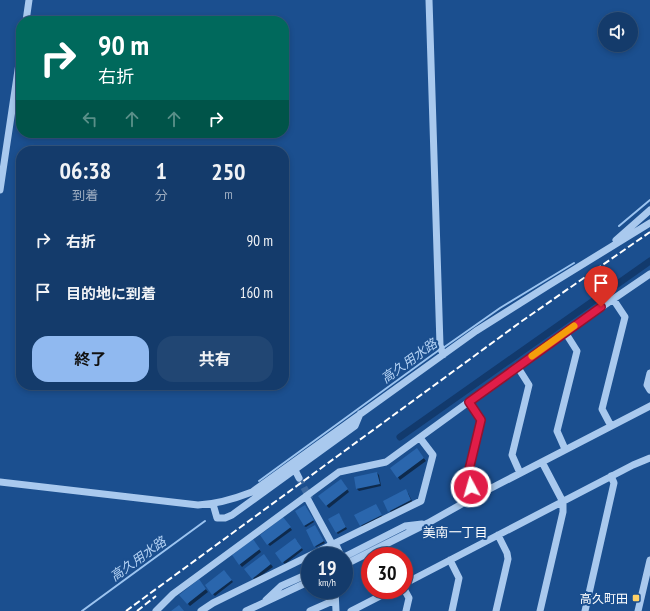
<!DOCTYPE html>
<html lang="ja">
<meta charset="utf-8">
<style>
body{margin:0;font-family:"PT Sans Narrow","Noto Sans JP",sans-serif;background:#214673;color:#f1f3f6;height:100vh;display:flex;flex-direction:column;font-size:15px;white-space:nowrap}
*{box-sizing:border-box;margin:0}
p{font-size:13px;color:#9dadc1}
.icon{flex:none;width:22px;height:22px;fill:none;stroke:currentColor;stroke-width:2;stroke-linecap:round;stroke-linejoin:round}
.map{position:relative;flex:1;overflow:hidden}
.panel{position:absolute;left:16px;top:146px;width:273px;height:244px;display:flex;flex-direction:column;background:#143b6b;border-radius:16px;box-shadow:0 2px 6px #0003,0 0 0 1px #33557e}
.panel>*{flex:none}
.banner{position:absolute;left:16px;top:16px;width:273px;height:122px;border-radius:16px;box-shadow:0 2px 6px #0003,0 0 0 1px #33557e;background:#00695c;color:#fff;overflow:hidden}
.fabs{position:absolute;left:598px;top:12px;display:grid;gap:8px}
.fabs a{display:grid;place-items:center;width:40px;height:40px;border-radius:50%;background:#143b6b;box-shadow:0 2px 6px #0003,0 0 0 1px #33557e;font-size:20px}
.speed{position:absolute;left:301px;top:547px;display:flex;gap:8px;font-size:20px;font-weight:700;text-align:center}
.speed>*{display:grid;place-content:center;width:52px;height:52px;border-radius:50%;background:#143b6b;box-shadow:0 2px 6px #0003,0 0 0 1px #33557e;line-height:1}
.speed small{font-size:10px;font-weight:400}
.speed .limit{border:6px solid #d22;background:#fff;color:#111}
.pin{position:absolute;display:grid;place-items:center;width:34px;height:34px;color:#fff;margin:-41px -17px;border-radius:50% 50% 50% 0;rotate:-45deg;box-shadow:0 0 4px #0007}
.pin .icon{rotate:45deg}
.me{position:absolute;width:44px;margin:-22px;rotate:354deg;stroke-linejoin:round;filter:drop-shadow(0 0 3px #0008)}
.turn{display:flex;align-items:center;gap:14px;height:84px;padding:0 16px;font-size:18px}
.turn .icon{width:52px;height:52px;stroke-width:2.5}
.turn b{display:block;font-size:28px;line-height:34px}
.lanes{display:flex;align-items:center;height:38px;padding:0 16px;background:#0003;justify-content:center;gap:20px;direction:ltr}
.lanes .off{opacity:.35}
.eta{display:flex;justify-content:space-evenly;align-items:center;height:68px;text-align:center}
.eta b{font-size:24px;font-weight:700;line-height:28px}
.action{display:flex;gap:8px;margin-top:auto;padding:8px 16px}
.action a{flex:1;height:46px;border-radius:16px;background:#90b9f0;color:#111;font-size:16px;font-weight:700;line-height:46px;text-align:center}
.action a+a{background:#214673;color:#f1f3f6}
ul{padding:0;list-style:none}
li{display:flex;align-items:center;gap:12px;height:52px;padding:0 16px}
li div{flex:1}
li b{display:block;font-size:15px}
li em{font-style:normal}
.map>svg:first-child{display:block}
.shadow{fill:#0007}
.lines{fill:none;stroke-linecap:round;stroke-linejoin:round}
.stream{stroke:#9cc4f0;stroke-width:2}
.canal{stroke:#123a6d;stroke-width:7}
.building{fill:#2a66ad}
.minor-tunnel{stroke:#3d69a0;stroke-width:7;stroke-dasharray:7 3.5;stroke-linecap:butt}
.minor{stroke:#a9c9ee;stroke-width:7}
.rail{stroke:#fff;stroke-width:2;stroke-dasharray:7 3;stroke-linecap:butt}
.route-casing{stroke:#92132f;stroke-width:10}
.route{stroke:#e11d48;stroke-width:7}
.slow{stroke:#f59e0b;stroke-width:7}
.poi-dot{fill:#ffd166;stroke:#1b4f8f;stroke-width:1.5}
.labels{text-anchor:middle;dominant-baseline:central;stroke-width:4;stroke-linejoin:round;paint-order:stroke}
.poi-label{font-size:12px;fill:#fff;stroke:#1b4f8f;text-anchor:end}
.water-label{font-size:13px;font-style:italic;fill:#b5d3f5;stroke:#1b4f8f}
.neighbourhood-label{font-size:13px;fill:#fff;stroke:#1b4f8f}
</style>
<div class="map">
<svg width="650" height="611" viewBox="0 0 650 611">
<rect width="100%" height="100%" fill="#1b4f8f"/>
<path class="shadow" d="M419,452L426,461L400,480L391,468Z
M377,473L379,475L381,486L359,491L357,489L355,478Z
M343,483L349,492L329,508L326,505Z
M408,493L413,503L392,514L384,502Z
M376,506L383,518L363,528L361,525Z
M306,507L314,522L306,527L304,526Z
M340,516L347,529L338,534L336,532Z
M285,521L292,530L270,546L268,544Z
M315,526L325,543L316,547L315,546Z
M297,541L303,550L285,564L283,562Z
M255,543L261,552L242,567L233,556Z
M266,558L273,567L255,580L253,578Z
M226,573L233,582L215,596L213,594Z
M201,583L208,592L190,606L188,604Z"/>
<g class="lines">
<path class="stream" d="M619,226L650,200
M443,348L500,308L574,263
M259,481L439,350
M82,611L205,521"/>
<path class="canal" d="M400,437L650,261"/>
</g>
<path class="building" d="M417,448L424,458L397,478L390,468Z
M377,472L380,484L356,489L354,477Z
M341,479L348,489L326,506L318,496Z
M406,489L411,500L388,512L383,501Z
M376,504L382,515L360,526L354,515Z
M305,505L314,520L304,526L295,511Z
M339,513L346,527L336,533L328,519Z
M283,517L291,527L267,545L260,535Z
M315,525L324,541L314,547L306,530Z
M295,538L302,548L282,563L275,553Z
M253,539L260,549L239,565L232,555Z
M264,554L271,564L252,579L244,569Z
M224,570L232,580L212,595L205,585Z
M199,579L206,589L187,604L179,595Z
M179,605L184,611H171Z"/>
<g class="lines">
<path class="minor-tunnel" d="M299,478L310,499"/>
<path class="minor" d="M429,0L440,345L443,355
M26,21L29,0
M0,190L21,50
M616,240L650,210
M565,332L577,351L557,431L565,449
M517,366L529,385L512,455L520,473
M650,373L647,385L650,390
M469,402L481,420L467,478L476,496
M611,426L602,409L625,317L613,299
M295,470L299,478
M0,482L198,505C218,504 234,499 252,492L476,331L549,285L650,223
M306,496L332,544
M213,504L217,518H225L232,515L355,426L360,414
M337,547L341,556
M344,557L405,526L422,524
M450,560L459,578L452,611
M344,565L428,523L476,496L650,406
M404,584L633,465L650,458
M404,589L409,598L406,611
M335,590L336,611
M266,600L281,586L310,573
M156,611L173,594L339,472L386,462L565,332L650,274
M201,611L213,603L421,501L433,455L420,438
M246,611L310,581
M310,611L335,600
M351,611L392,590
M496,611L508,559L507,553L498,535
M540,611L563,512V502L542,462
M585,611L614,483L611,476
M638,611L650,560"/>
<path class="rail" d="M126,611L522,321L650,232
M137,611L156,596"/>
</g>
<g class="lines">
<g class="route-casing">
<path id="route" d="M471,487L467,478L481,420L469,402L601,307"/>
</g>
<use href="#route" class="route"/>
<path class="slow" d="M532,356L574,326"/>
</g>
<rect class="poi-dot" x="632" y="594" width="8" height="8" rx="2"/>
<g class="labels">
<g class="poi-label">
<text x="628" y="598">高久町田</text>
</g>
<g class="water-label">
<text transform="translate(409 361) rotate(-36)">高久用水路</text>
<text transform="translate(138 559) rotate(-36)">高久用水路</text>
</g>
<g class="neighbourhood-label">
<text x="455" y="532">美南一丁目</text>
</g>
</g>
</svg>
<div class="fabs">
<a><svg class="icon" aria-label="sound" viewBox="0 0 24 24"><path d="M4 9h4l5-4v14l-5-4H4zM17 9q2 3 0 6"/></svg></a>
</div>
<div class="speed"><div>19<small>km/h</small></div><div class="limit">30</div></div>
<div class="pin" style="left:601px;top:307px;background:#d93025"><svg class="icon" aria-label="arrive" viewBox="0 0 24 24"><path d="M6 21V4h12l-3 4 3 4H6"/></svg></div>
<svg class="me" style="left:471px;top:487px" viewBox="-20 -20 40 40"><circle r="17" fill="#e11d48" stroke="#fff" stroke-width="3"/><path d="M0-11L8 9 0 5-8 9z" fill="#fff"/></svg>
<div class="banner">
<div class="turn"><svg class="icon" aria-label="right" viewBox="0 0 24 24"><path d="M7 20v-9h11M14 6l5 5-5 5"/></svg><div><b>90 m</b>右折</div></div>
<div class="lanes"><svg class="icon off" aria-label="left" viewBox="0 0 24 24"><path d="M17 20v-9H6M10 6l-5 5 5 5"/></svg><svg class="icon off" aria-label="ahead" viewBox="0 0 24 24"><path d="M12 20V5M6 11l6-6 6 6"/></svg><svg class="icon off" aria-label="ahead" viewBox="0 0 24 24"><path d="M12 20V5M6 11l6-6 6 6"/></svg><svg class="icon" aria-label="right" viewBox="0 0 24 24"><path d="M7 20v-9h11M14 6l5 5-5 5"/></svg></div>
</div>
<section class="panel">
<div class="eta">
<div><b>06:38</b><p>到着</p></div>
<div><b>1</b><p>分</p></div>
<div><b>250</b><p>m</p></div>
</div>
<ul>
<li><svg class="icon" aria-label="right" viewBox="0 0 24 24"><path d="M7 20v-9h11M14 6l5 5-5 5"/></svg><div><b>右折</b></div><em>90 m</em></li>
<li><svg class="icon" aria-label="arrive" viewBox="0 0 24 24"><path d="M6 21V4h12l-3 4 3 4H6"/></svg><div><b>目的地に到着</b></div><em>160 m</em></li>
</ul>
<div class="action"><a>終了</a><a>共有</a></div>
</section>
</div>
